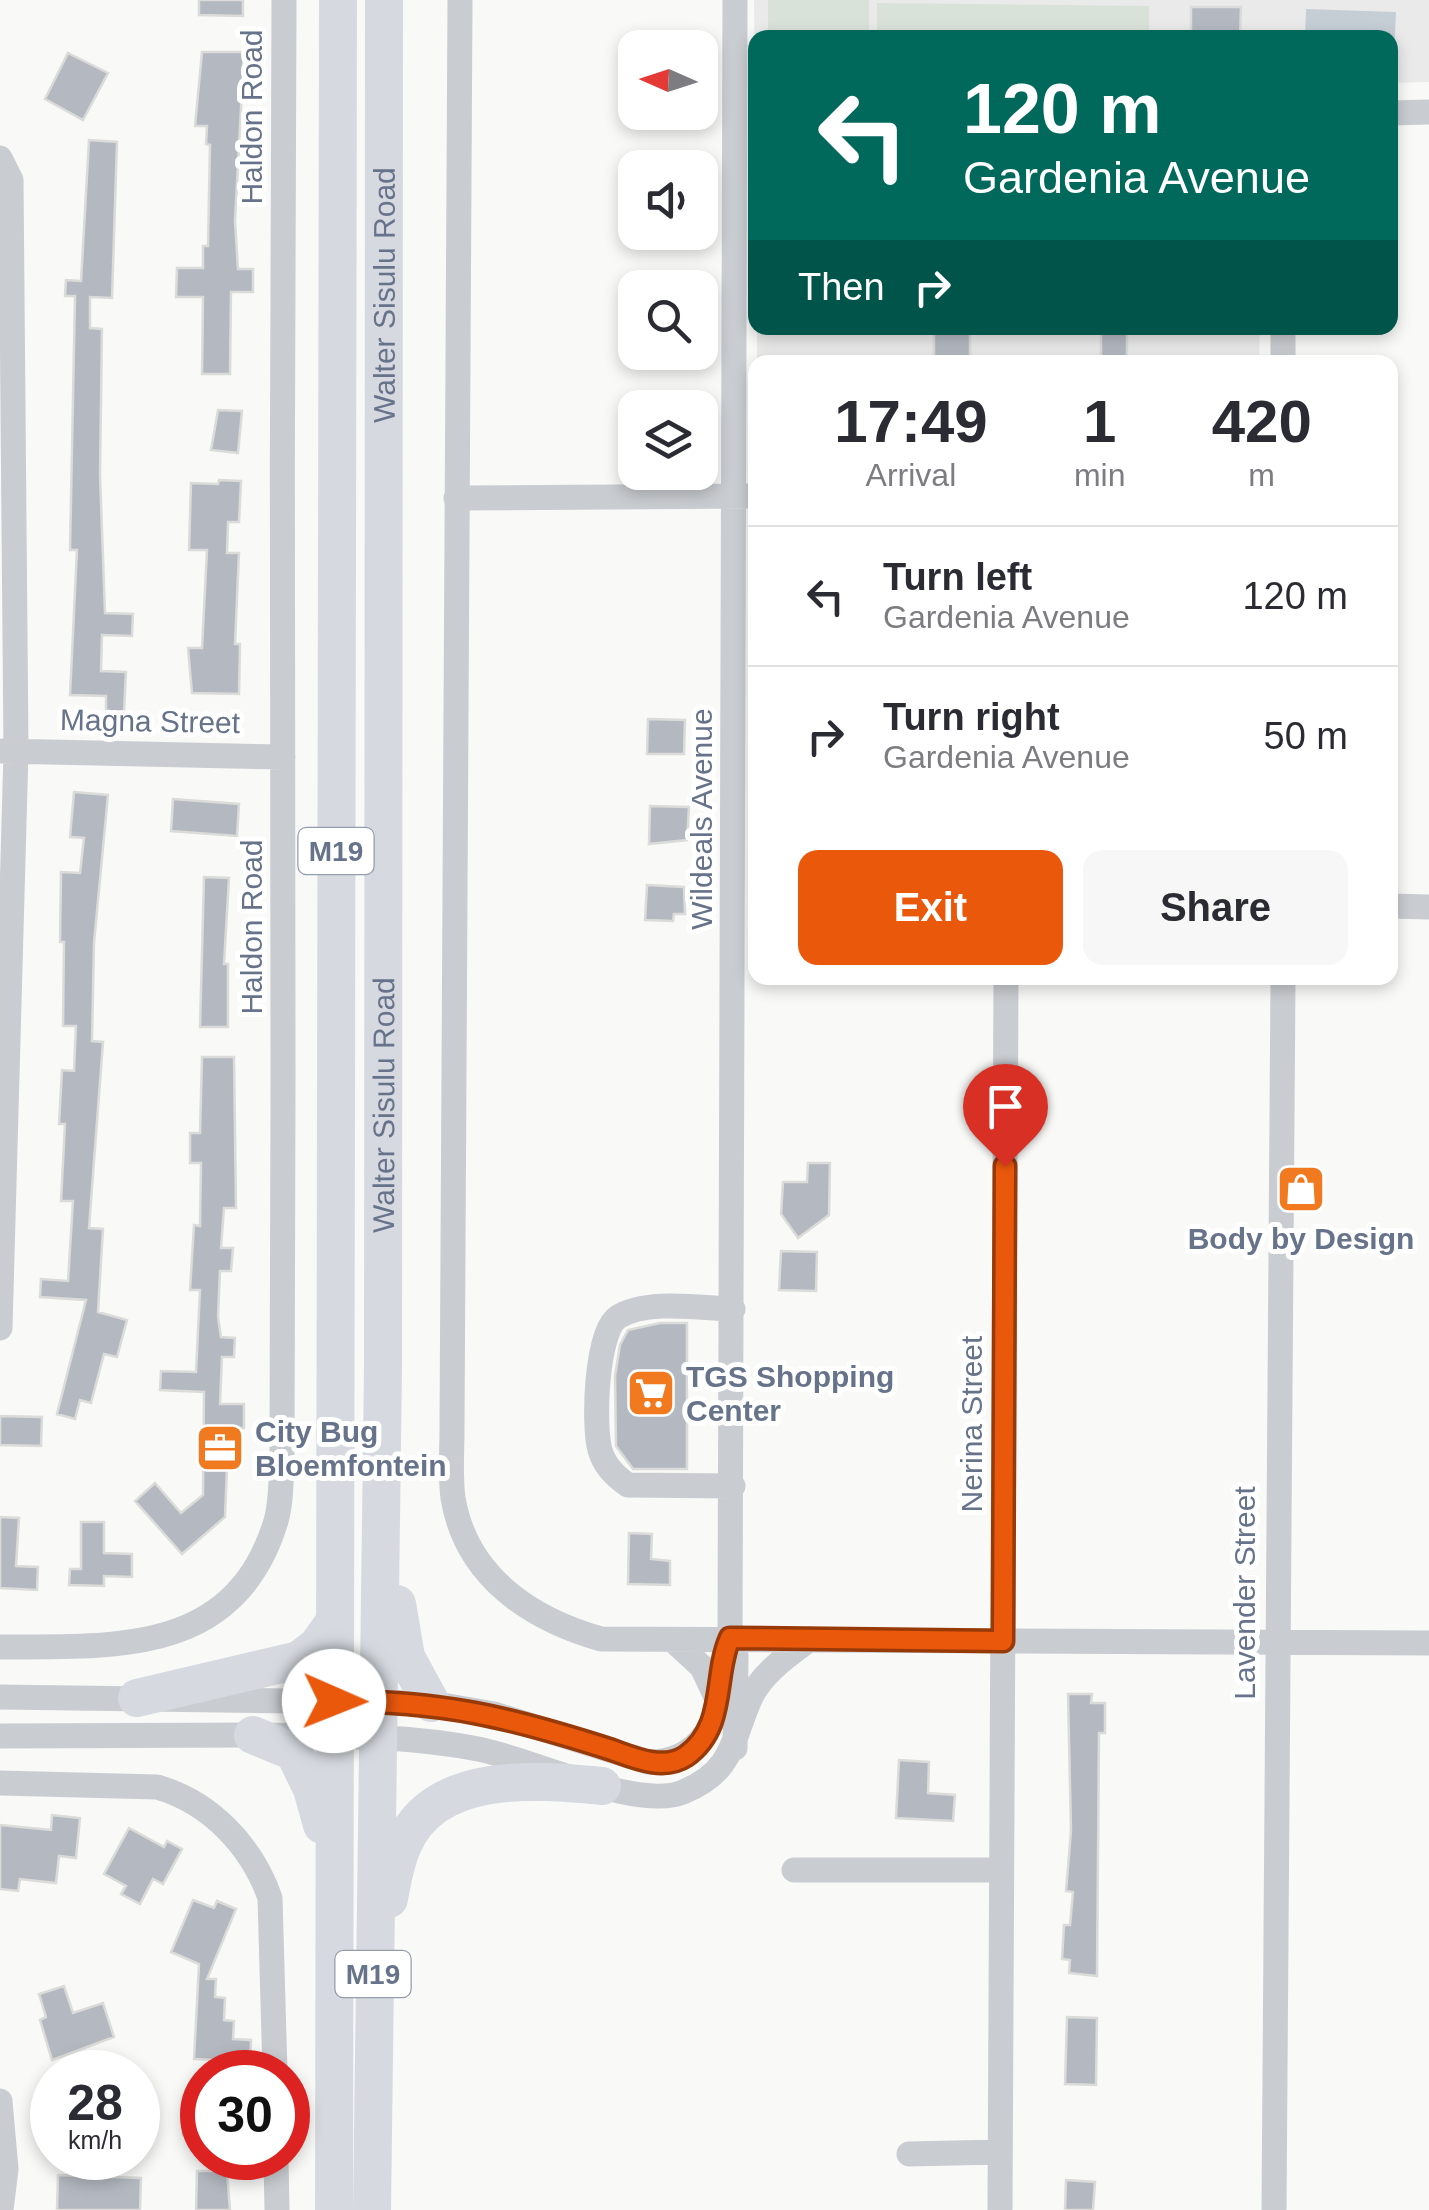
<!DOCTYPE html>
<style>
body{margin:0;font-family:Arial,sans-serif;background:#f7f7f7;color:#2b2b33;height:100vh;display:flex;flex-direction:column;font-size:38px;white-space:nowrap}
*{box-sizing:border-box;margin:0}
p{font-size:32px;color:#7c7c81}
.icon{flex:none;width:55px;height:55px;fill:none;stroke:currentColor;stroke-width:2;stroke-linecap:round;stroke-linejoin:round}
.map{position:relative;flex:1;overflow:hidden}
.details{position:absolute;left:748px;top:355px;width:650px;height:630px;display:flex;flex-direction:column;background:#fff;border-radius:20px;box-shadow:0 5px 15px #0003}
.details>*{flex:none}
.guide{position:absolute;left:748px;top:30px;width:650px;height:305px;border-radius:20px;box-shadow:0 5px 15px #0003;background:#00695c;color:#fff;overflow:hidden}
.needle{width:65px;rotate:273deg}
.tools{position:absolute;left:618px;top:30px;display:grid;gap:20px}
.tools a{display:grid;place-items:center;width:100px;height:100px;border-radius:20px;background:#fff;box-shadow:0 5px 15px #0003;font-size:50px}
.speed{position:absolute;left:30px;top:2050px;display:flex;gap:20px;font-size:50px;font-weight:700;text-align:center}
.speed>*{display:grid;place-content:center;width:130px;height:130px;border-radius:50%;background:#fff;box-shadow:0 5px 15px #0003;line-height:1}
.speed small{font-size:25px;font-weight:400}
.speed .limit{border:15px solid #d22;background:#fff;color:#111}
.pin{position:absolute;display:grid;place-items:center;width:85px;height:85px;color:#fff;margin:-102px -42px;border-radius:50% 50% 50% 0;rotate:-45deg;box-shadow:0 0 10px #0007}
.pin .icon{rotate:45deg}
.me{position:absolute;width:110px;margin:-55px;rotate:91deg;stroke-linejoin:round;filter:drop-shadow(0 0 8px #0008)}
.turn{display:flex;align-items:center;gap:35px;height:210px;padding:0 50px;font-size:45px}
.turn .icon{width:130px;height:130px;stroke-width:2.5}
.turn b{display:block;font-size:70px;line-height:85px}
.then{display:flex;align-items:center;height:95px;padding:0 50px;background:#0003;gap:20px;font-size:38px}
.eta{display:flex;justify-content:space-evenly;align-items:center;height:170px;text-align:center}
.eta b{font-size:60px;font-weight:800;line-height:70px}
.cta{display:flex;gap:20px;margin-top:auto;padding:20px 50px}
.cta a{flex:1;height:115px;border-radius:20px;background:#ea580c;color:#fff;font-size:40px;font-weight:800;line-height:115px;text-align:center}
.cta a+a{background:#f7f7f7;color:#2b2b33}
ul{padding:0;list-style:none}
li{display:flex;align-items:center;gap:30px;height:140px;padding:0 50px;border-top:2px solid #e1e1e2}
li div{flex:1}
li b{display:block;font-size:38px}
li em{font-style:normal}
.map>svg:first-child{display:block}
.built{fill:#eaeaea}
.green{fill:#d9e2d8}
.water{fill:#c6ced5}
.building{fill:#b4b9c1;stroke:#dbdbd9;stroke-width:2.5}
.lines{fill:none;stroke-linecap:round;stroke-linejoin:round}
.minor{stroke:#c9ccd0;stroke-width:25}
.highway{stroke:#d6dae0;stroke-width:38}
.route-casing{stroke:#983908;stroke-width:25}
.route{stroke:#ea580c;stroke-width:18}
.labels{text-anchor:middle;dominant-baseline:central;stroke-width:10;stroke-linejoin:round;paint-order:stroke}
.shield{fill:#fff;stroke:#949dad;stroke-width:2.5}
.shield-label{font-size:28px;font-weight:bold;fill:#66738a}
.street-label{font-size:30px;fill:#66738a;stroke:#fff}
.poi-label{font-size:30px;font-weight:bold;fill:#66738a;stroke:#fff;text-anchor:start}
</style>
<div class="map">
<svg width="1429" height="2210" viewBox="0 0 1429 2210">
<rect width="100%" height="100%" fill="#f9f9f7"/>
<path class="built" d="M754,0H1429V82L1390,83V38H755V86Z
M757,328H1260L1259,362H757Z"/>
<path class="green" d="M768,0H869V37H768Z
M877,3L1149,6V37H877Z"/>
<path class="water" d="M1306,9L1396,12L1394,55H1390V38L1305,37Z"/>
<path class="building" d="M199,0H243V16L199,15Z
M1191,7H1241L1240,38H1191Z
M202,52H244L235,221L238,269H253V292H231L230,374H202L203,297H176L177,268H203V246H208L210,145L206,144L207,126H195Z
M68,53L108,73L83,120L45,99Z
M89,140L117,142L112,298L90,297V328L102,329L100,475L105,613L133,614L132,636L102,635L101,671L126,672L124,712H106V696L70,695L77,550H70L75,296H65L66,280L81,281Z
M1101,328H1127V362H1101Z
M934,330H970V362H934Z
M218,410L242,411L238,453L211,450Z
M219,480L241,481L239,522H228L227,553H239L235,644H240L239,694L192,693L188,648H202L207,550H189L191,483L218,484Z
M648,719L685,720L684,754H647Z
M74,792L108,795L94,943L92,1041L103,1042L89,1228L103,1229L98,1312L127,1320L117,1357L104,1354L91,1403L80,1400L75,1419L57,1414L86,1300L40,1297L41,1279L68,1281L73,1201H61L65,1124H59L62,1070L74,1071L76,1026H63L64,942H60L61,872L80,873L84,838L70,837Z
M173,799L239,804L237,836L171,831Z
M650,806L689,807L687,840L649,844Z
M204,877L229,878L224,964H228V1027H200Z
M647,885L684,887L685,914H674L673,921L645,920Z
M202,1057H234L236,1208H224L221,1248H233L231,1271H220L218,1317L221,1337L235,1338L234,1357H222L220,1404H244V1428H237L235,1469L227,1468L225,1517L182,1554L135,1501L155,1483L181,1513L203,1495L204,1392L160,1390L161,1371L196,1372L200,1290H190L194,1225L200,1226L201,1163H190V1133H200Z
M808,1163H830L829,1215L798,1238L781,1214L783,1182H807Z
M781,1251L817,1252L816,1291L779,1290Z
M660,1323H687V1469H633L616,1446L615,1376L620,1345L628,1330Z
M0,1416L42,1417L41,1446L0,1445Z
M0,1517L19,1518L16,1566L38,1567L37,1590L0,1588Z
M81,1522H104V1553L132,1554V1577L104,1576V1586L69,1585L70,1569H81Z
M629,1533L652,1534L651,1559L670,1561V1585L628,1584Z
M1068,1694H1092L1091,1703H1105V1733H1099L1097,1976L1069,1973L1070,1960L1062,1959L1064,1925H1070L1073,1892L1066,1891L1071,1831Z
M899,1760L929,1762L928,1793L955,1795L953,1821L896,1818Z
M52,1815L80,1818L76,1858L59,1856L56,1883L20,1879L18,1891L0,1889V1825L51,1830Z
M129,1828L164,1847L167,1841L182,1849L163,1884L153,1879L140,1904L121,1894L126,1886L104,1874Z
M193,1900L214,1908L217,1901L236,1909L207,1979H216L215,1997L225,1998L224,2020L234,2021L233,2039L251,2040L250,2072L213,2071L214,2060L194,2059L199,1964L171,1952Z
M64,1986L73,2013L103,2003L114,2037L52,2060L40,2020L46,2017L39,1994Z
M1067,2017L1097,2018L1096,2085L1065,2084Z
M183,2108H202V2135H183Z
M197,2171H227L230,2210H196Z
M58,2175L141,2178L140,2210H57Z
M1066,2180L1095,2182L1093,2210H1065Z"/>
<g class="lines">
<path class="minor" d="M460,0L452,1429C452,1451 450,1476 453,1498C466,1577 531,1619 601,1639L1429,1643
M1390,113L1429,112
M0,158L11,180L16,751L0,1328
M1283,328V362
M456,498L755,496
M3,751L283,757
M1390,906L1429,907
M733,1309C700,1308 647,1299 618,1317C596,1331 593,1425 600,1450C604,1465 616,1477 628,1485L733,1486
M674,1641L702,1667L717,1699
M0,1647C113,1646 235,1657 276,1521C282,1500 281,1474 282,1452C285,968 280,484 284,0
M0,1697L431,1703L494,1714L648,1762C700,1762 719,1723 721,1676
M0,1736C86,1735 172,1735 258,1735C331,1736 407,1735 478,1749C531,1759 637,1811 683,1792C735,1771 732,1738 751,1697C763,1672 789,1655 810,1639
M735,1748L736,1656L730,1638L735,0
M0,1783L157,1787C210,1802 252,1846 270,1898L275,2072
M794,1870H1000
M0,2101L6,2169L1,2210
M909,2154L1000,2152
M276,2158L277,2210
M1000,2210L1006,978
M1274,2210L1283,978"/>
<g class="highway">
<path d="M397,1604L406,1657L431,1703"/>
<path d="M137,1698L299,1660L317,1646L335,1621"/>
<path d="M253,1735L294,1752L312,1789L322,1825"/>
<path d="M389,1899C392,1881 396,1861 403,1845C434,1770 537,1780 602,1786"/>
<path d="M334,2210L338,0"/>
<path id="s1" d="M372,2210L383,1367L384,0"/>
</g>
</g>
<g class="lines">
<g class="route-casing">
<path id="route" d="M334,1701C443,1701 509,1717 612,1750C634,1758 664,1771 686,1756C727,1727 713,1676 730,1638L1003,1641L1005,1166"/>
</g>
<use href="#route" class="route"/>
</g>
<defs>
<g id="shop-square" transform="scale(2.5)"><rect x="-9" y="-9" width="18" height="18" rx="4" fill="#f17920" stroke="#fff"/><path d="M-5-2.5h2.3a2.7 3.5 0 0 1 5.4 0H5L5.5 6h-11ZM-1.5-2.5h3a1.5 2.3 0 0 0-3 0Z" fill="#fff"/></g>
<g id="supermarket-square" transform="scale(2.5)"><rect x="-9" y="-9" width="18" height="18" rx="4" fill="#f17920" stroke="#fff"/><path d="M-6-5.5h2.5l.6 2H6L4.5 2H-2.5L-4.4-4H-6ZM-1.5 3.2a1.3 1.3 0 1 0 .1 0ZM3 3.2a1.3 1.3 0 1 0 .1 0Z" fill="#fff"/></g>
<g id="office-square" transform="scale(2.5)"><rect x="-9" y="-9" width="18" height="18" rx="4" fill="#f17920" stroke="#fff"/><path d="M-6-3h4V-5.5h4V-3h4V5H-6ZM-1-4.5V-3h2v-1.5ZM-6 0V1H6V0Z" fill="#fff"/></g>
</defs>
<g fill-rule="evenodd">
<use href="#shop-square" x="1301" y="1189"/>
<use href="#supermarket-square" x="651" y="1393"/>
<use href="#office-square" x="220" y="1448"/>
</g>
<g class="labels">
<g class="shield">
<rect x="298.5" y="828" width="75" height="46" rx="8"/>
<rect x="335.5" y="1951" width="75" height="46" rx="8"/>
</g>
<g class="shield-label">
<text x="336" y="851">M19</text>
<text x="373" y="1974">M19</text>
</g>
<g class="street-label">
<text transform="translate(251 117) rotate(-90)">Haldon Road</text>
<text stroke="none"><textPath href="#s1" startOffset="1915">Walter Sisulu Road</textPath></text>
<text transform="translate(150 721) rotate(1)">Magna Street</text>
<text transform="translate(701 819) rotate(-90)">Wildeals Avenue</text>
<text transform="translate(251 927) rotate(-90)">Haldon Road</text>
<text stroke="none"><textPath href="#s1" startOffset="1105">Walter Sisulu Road</textPath></text>
<text transform="translate(971 1424) rotate(-90)">Nerina Street</text>
<text transform="translate(1244 1593) rotate(-90)">Lavender Street</text>
</g>
<g class="poi-label">
<text x="1301" y="1238" text-anchor="middle">Body by Design</text>
<text x="686" y="1376">TGS Shopping<tspan x="686" dy="34">Center</tspan></text>
<text x="255" y="1431">City Bug<tspan x="255" dy="34">Bloemfontein</tspan></text>
</g>
</g>
</svg>
<div class="tools">
<a><svg class="needle" viewBox="-14 -14 28 28"><path d="M0-13l5 13h-10z" fill="#e53935"/><path d="M0 13l5-13h-10z" fill="#7c7c81"/></svg></a>
<a><svg class="icon" aria-label="sound" viewBox="0 0 24 24"><path d="M4 9h4l5-4v14l-5-4H4zM17 9q2 3 0 6"/></svg></a>
<a><svg class="icon" aria-label="search" viewBox="0 0 24 24"><circle cx="10" cy="10" r="6"/><path d="M15 15l6 6"/></svg></a>
<a><svg class="icon" aria-label="layers" viewBox="0 0 24 24"><path d="M12 4l9 5-9 5-9-5zM3 14l9 5 9-5"/></svg></a>
</div>
<div class="speed"><div>28<small>km/h</small></div><div class="limit">30</div></div>
<div class="pin" style="left:1005px;top:1166px;background:#d93025"><svg class="icon" aria-label="arrive" viewBox="0 0 24 24"><path d="M6 21V4h12l-3 4 3 4H6"/></svg></div>
<svg class="me" style="left:334px;top:1701px" viewBox="-20 -20 40 40"><circle r="19" fill="#fff"/><path d="M0-13L10 11 0 6-10 11z" fill="#ea580c"/></svg>
<div class="guide">
<div class="turn"><svg class="icon" aria-label="left" viewBox="0 0 24 24"><path d="M17 20v-9H6M10 6l-5 5 5 5"/></svg><div><b>120 m</b>Gardenia Avenue</div></div>
<div class="then">Then<svg class="icon" aria-label="right" viewBox="0 0 24 24"><path d="M7 20v-9h11M14 6l5 5-5 5"/></svg></div>
</div>
<section class="details">
<div class="eta">
<div><b>17:49</b><p>Arrival</p></div>
<div><b>1</b><p>min</p></div>
<div><b>420</b><p>m</p></div>
</div>
<ul>
<li><svg class="icon" aria-label="left" viewBox="0 0 24 24"><path d="M17 20v-9H6M10 6l-5 5 5 5"/></svg><div><b>Turn left</b><p>Gardenia Avenue</p></div><em>120 m</em></li>
<li><svg class="icon" aria-label="right" viewBox="0 0 24 24"><path d="M7 20v-9h11M14 6l5 5-5 5"/></svg><div><b>Turn right</b><p>Gardenia Avenue</p></div><em>50 m</em></li>
</ul>
<div class="cta"><a>Exit</a><a>Share</a></div>
</section>
</div>
